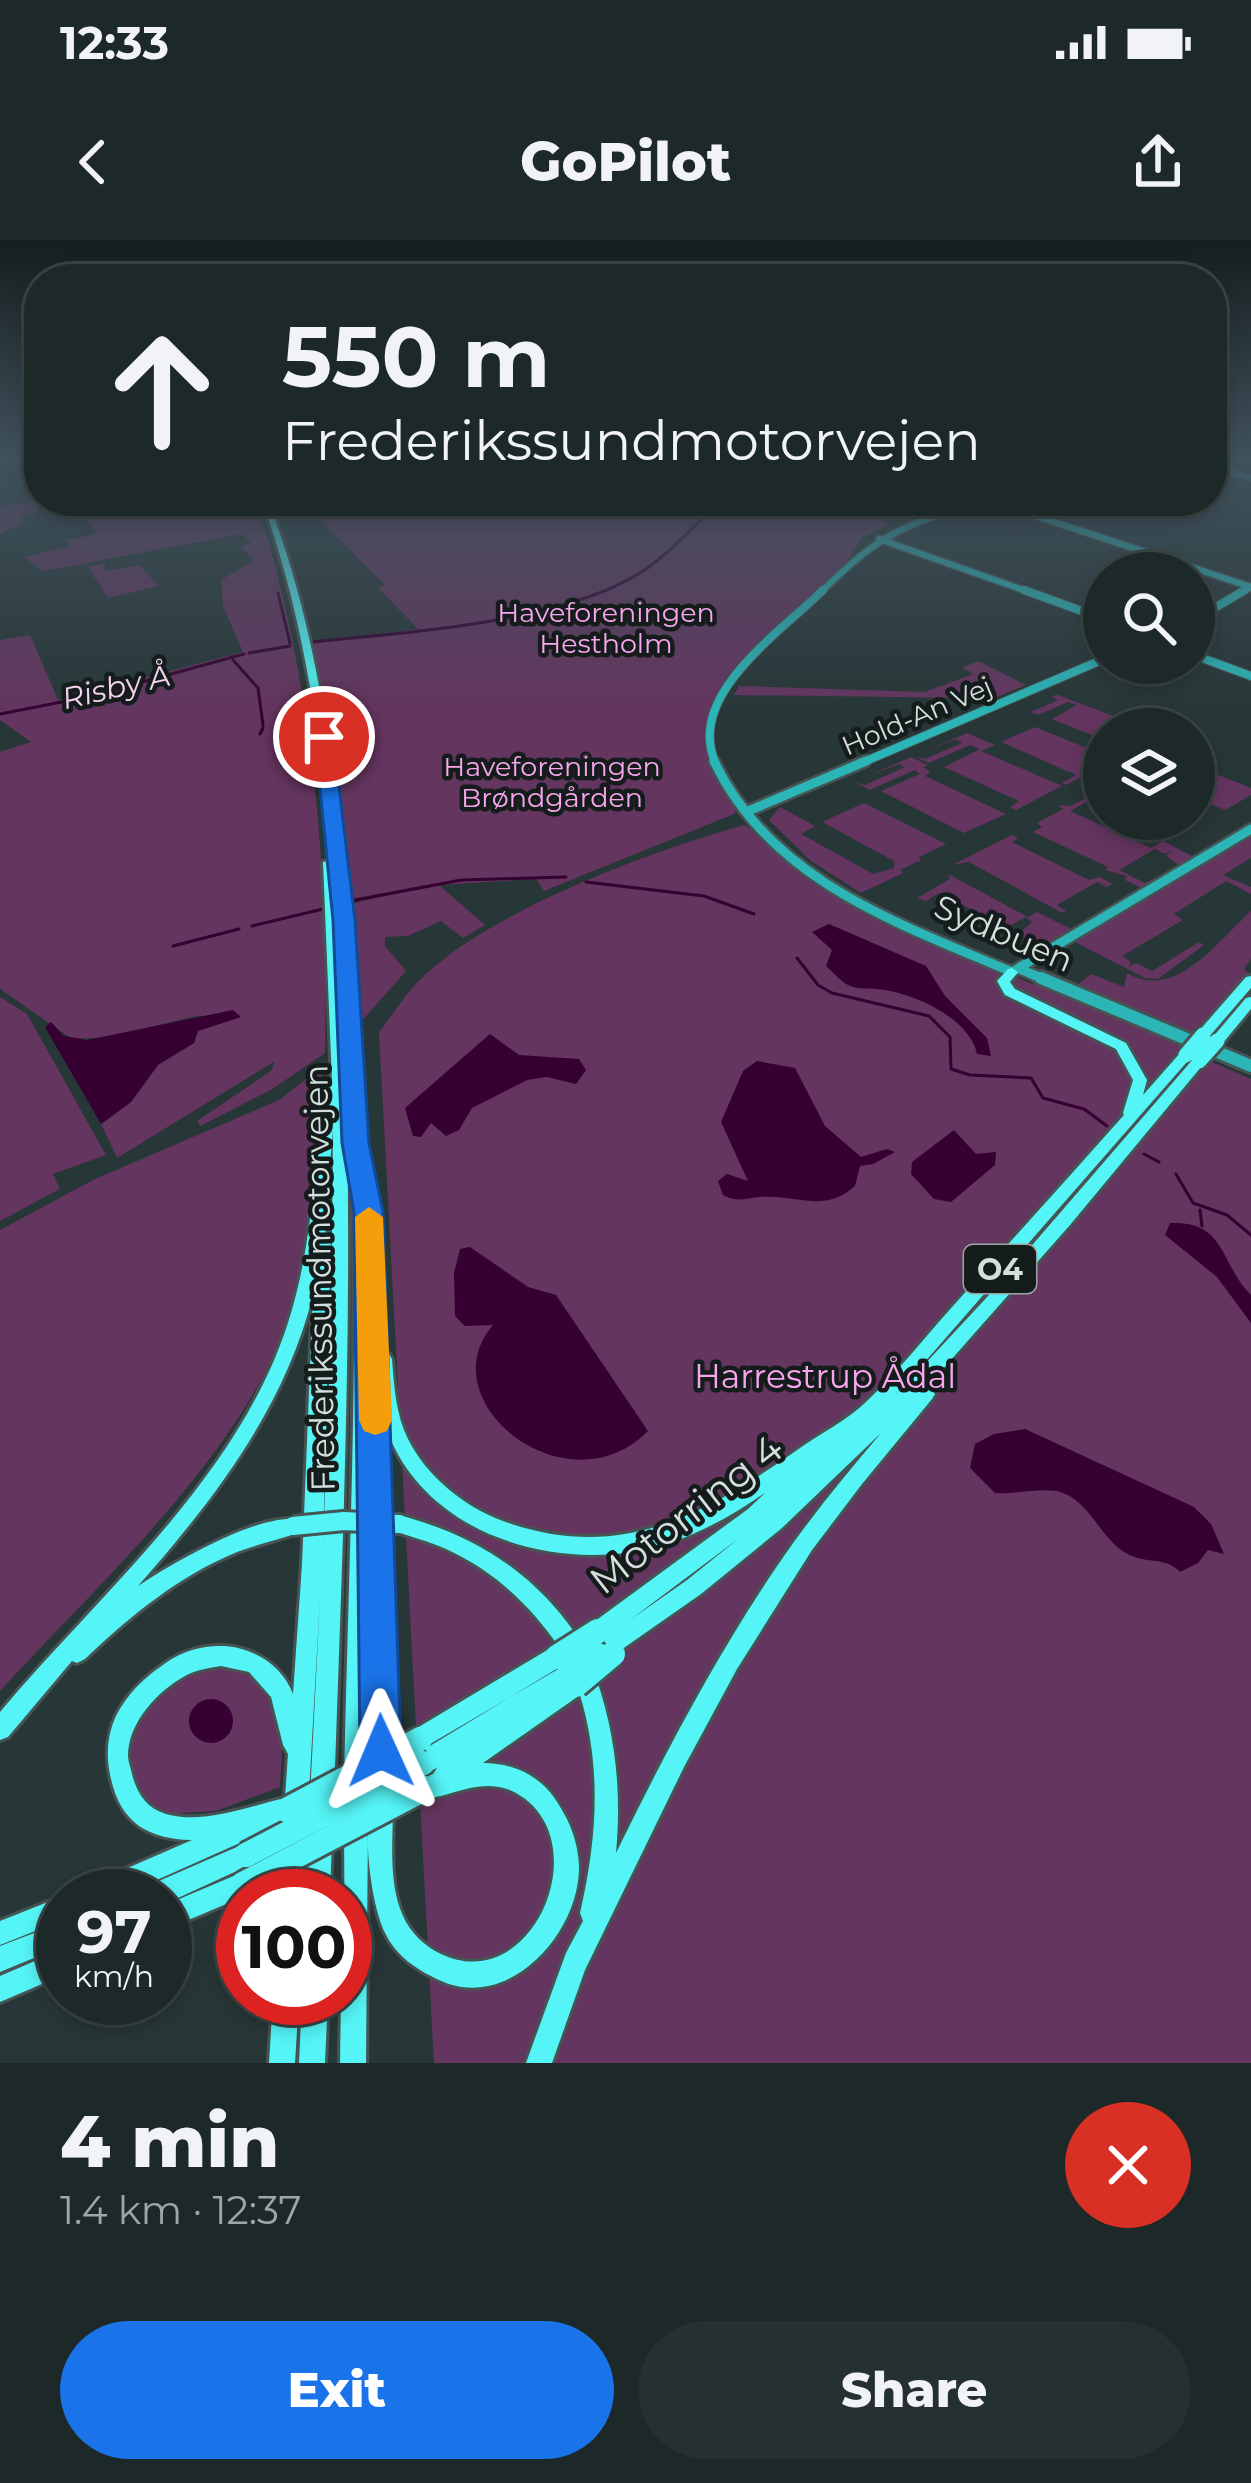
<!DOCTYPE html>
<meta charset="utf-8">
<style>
body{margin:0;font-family:Montserrat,sans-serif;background:#253030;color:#f1f3f6;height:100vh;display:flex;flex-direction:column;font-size:45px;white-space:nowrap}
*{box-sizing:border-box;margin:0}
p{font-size:39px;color:#a0a6a8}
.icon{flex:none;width:66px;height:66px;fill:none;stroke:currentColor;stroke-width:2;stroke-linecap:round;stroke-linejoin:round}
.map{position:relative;height:1823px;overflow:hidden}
.details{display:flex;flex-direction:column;background:#1d2828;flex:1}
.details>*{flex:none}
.guide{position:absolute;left:24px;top:24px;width:1203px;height:252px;border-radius:48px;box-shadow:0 6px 18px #0003,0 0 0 3px #3b4445;background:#1d2828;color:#f1f3f6;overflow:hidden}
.controls{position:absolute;left:1083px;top:312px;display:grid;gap:24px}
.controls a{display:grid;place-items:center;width:132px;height:132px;border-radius:50%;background:#1d2828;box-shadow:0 6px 18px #0003,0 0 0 3px #3b4445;font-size:60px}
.speed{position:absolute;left:36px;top:1629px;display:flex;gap:24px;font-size:60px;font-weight:700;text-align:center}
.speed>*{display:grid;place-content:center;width:156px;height:156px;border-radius:50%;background:#1d2828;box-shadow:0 6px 18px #0003,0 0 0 3px #3b4445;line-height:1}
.speed small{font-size:30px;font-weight:400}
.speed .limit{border:18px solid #d22;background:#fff;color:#111}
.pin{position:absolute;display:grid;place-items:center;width:102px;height:102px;color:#fff;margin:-51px;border:6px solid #fff;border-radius:50%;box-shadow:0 3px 12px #0007}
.me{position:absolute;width:132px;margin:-66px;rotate:359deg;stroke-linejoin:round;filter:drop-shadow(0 0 9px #0008)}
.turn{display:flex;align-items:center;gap:42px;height:252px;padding:0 60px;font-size:54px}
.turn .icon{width:156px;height:156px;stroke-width:2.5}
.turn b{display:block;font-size:84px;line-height:102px}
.round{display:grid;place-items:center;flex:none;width:126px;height:126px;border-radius:63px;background:#253030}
.summary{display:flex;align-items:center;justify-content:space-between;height:204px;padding:0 60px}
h1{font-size:72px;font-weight:800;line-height:90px}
.button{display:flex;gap:24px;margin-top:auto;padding:24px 60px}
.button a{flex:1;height:138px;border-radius:72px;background:#1a73e8;color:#fff;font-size:48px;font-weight:800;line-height:138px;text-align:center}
.button a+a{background:#253030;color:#f1f3f6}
.status{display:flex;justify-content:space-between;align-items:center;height:84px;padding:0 60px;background:#1d2828;direction:ltr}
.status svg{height:33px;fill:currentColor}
header{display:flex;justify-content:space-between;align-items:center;height:156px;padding:0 60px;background:#1d2828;font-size:54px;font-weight:800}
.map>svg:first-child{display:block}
.green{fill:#64355f}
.water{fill:#360132}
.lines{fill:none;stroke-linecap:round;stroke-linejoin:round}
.stream{stroke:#360132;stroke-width:3}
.secondary-far3-casing{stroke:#465454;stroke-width:9}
.secondary-far2-casing{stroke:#465454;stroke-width:10}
.secondary-far1-casing{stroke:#465454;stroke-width:14}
.secondary-casing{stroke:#465454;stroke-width:18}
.highway-casing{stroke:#465454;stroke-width:6}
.secondary-far3{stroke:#2cb5b7;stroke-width:6}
.secondary-far2{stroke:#2cb5b7;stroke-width:8}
.secondary-far1{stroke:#2cb5b7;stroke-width:9}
.secondary{stroke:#2cb5b7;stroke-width:12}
.highway{fill:#55f5f7;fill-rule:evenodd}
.highway-bridge-far2-casing{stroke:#465454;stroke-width:21;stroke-linecap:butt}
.highway-bridge-far1-casing{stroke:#465454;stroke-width:24;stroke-linecap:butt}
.highway-bridge-casing{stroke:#465454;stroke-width:30;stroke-linecap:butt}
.highway-bridge-far2{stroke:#55f5f7;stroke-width:15}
.highway-bridge-far1{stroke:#55f5f7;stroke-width:18}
.highway-bridge{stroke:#55f5f7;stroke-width:24}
.route{fill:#1a73e8;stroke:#114b97;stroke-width:3}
.slow{fill:#f59e0b}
.labels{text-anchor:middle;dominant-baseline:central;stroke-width:9;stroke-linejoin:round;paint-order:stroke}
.far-park-label{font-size:27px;fill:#f8a5ed;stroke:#151c1c}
.far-street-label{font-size:27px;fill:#d4dedd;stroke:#151c1c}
.far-water-label{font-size:30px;font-style:italic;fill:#f5d3f0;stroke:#151c1c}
.shield{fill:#151c1c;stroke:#9ba4a3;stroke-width:3}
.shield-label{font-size:30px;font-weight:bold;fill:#d4dedd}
.street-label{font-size:33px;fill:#d4dedd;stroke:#151c1c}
.park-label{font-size:33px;fill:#f8a5ed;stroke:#151c1c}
.near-street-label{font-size:39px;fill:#d4dedd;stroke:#151c1c}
</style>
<div class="status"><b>12:33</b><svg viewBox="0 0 49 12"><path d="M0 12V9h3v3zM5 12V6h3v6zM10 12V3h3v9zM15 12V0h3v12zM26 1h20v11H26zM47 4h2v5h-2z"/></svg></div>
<header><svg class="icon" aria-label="back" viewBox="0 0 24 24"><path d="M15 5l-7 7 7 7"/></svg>GoPilot<svg class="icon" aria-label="share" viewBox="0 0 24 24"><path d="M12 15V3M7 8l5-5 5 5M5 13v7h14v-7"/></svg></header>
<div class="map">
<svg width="1251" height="1823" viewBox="0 0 1251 1823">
<rect width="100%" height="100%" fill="#273636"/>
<path class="green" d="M39,260L256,261C313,438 329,628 325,813L271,850L200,886L197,881L271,831L275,821L117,918L101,884L131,862L158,825L194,803L198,791L240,777L196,776L109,797L72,799L0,749V512L31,502L0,480V400L30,395L58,460L243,412L223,366L221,340L254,320L240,306L252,303L241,294L43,331L24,317L71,306L66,300L97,294L72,263L36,269L37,273L21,277L23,282L0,294V266Z
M311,261H933L883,280L890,285L862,297L848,321C821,348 794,375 767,402C706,460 679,493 737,568L734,574L544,651L536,639L439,645L485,685L463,698L441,681L408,696L385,697V706L406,731L360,783L351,664L425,645L351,659L312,404L418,389L378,348L385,345L316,276L333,270Z
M105,324V331L139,325L159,346L108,358L88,327Z
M978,421L1026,445L983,463L970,458L734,455L739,446L925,452L973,434L962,428Z
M1058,455L1148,489H1104V500L1052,479L1077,465L1068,462L1038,475L1031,472L1058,460L1051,456Z
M1035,487L1104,515V525L1066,545L1062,543L1076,535L1001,502Z
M967,493L995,505L981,511L1062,546L1016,570L1010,567L1019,561L944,527L980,509L970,505L929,523L915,517L925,519L962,503L956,499L920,513Z
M911,517L928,525L923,527L930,532L925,536L1006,574L964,593L881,551L920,534L915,530L870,550L854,542L865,545L905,527L899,524L861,539Z
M1194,525L1251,548V555L1225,570L1194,557Z
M1104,548V569L1086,562L1070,571L1151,608L1163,601L1196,618L1180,626L1166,616L1173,610L1165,614L1155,609L1119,630L1145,643L1177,627L1141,648L1125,640L1127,636L1105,630L1108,627L1033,592L1042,587L1037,583L1063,569L1058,565L1071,566Z
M864,563L946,604L919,617L921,620L900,630L903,633L861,653L811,621L769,580L780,567L815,586L801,594L873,634L894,628V621L822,582Z
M745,585L824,648L1010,739L1013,735L1032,744L1040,742L1187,801L1180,808L1251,839V1823H434L379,792C394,773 408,750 426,734C494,670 655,609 745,585Z
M1251,594V618L1223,635L1251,647V654L1226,641L1174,674L1183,680L1122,716L1131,722L1128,727L1136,723L1152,731L1199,702L1204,705L1158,739L1145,738L1073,701Z
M1012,595L1018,598L1012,602L1089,640L1100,637L1113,644L1107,647L1097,642L1057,665L1066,671L1062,673L969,622L952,625Z
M948,634L1028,677L1037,672L1071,689L1041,707L1018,694L1032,682L1026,677L1006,688L939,653L926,661L917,658L950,639Z
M1251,671V719L1244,729L1249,733L1189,797L1073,748L1091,734L1124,747L1127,733C1175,762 1218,701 1251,671Z
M0,757L27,774L106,915L53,934L60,949L0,981Z
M323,826C315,903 312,985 293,1061C258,1200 96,1346 0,1451V990L95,939L279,860Z
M214,1421C290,1439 284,1480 280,1547L216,1571L165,1574C117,1544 116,1480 163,1447C178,1436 198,1429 214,1421Z"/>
<path class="water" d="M829,684L926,726L945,756L987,798L991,816L977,814C970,778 912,752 877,749C867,748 858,750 848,745C840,741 833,732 826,726L832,710L812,692Z
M233,770L241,777L198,791L194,803L158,825L131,862L101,884L45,787L51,782L64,796L87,800Z
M490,794L519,815L579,819L586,830L576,844L547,837L527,840L472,868L459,890L446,896L431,883L421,897L413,896L405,868Z
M757,821L795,828L825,886L861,917L887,909L895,912L873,924L860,926L855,946C824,974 797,954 761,957C745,958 739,963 723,955L718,941L727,934L748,941L721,882L743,831Z
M954,890L976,914L996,912L995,925L951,962L934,959L911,934L912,922Z
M1170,983C1227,981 1219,1023 1251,1055V1083L1217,1037L1165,995Z
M470,1007L528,1047L556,1055L648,1191C567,1273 427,1161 493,1085L465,1086L455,1076L454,1033L460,1009Z
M1025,1189L1194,1267L1211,1284L1224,1314L1208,1310L1198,1323L1180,1332C1167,1318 1152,1323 1135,1317C1103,1307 1094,1265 1063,1253C1046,1246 1014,1255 995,1253L970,1228L975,1204L994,1194Z
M189 1481a22 22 0 1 1 44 0a22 22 0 1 1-44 0Z"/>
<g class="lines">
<path class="stream" d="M278,353L290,403
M312,402C406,392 568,383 646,329C671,312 693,287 715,267L712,261
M249,413L290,406
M233,420L258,448L263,485
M0,474L87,457L244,414
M260,494L263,488
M586,642L704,656L754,674
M351,661L461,640L566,637
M252,686L323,669
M173,706L239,689
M797,718L818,745L832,753L929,776L950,797L951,829L970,835L1031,838L1043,858L1084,869L1107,886
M1144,914L1159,922
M1176,934L1193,963L1227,975L1251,995
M1200,970L1202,986"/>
<g class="secondary-far3-casing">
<path id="secondary-far3" d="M1212,227L1251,238
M991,261L1251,347
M879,299L1032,353
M820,353C882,292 901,286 983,261
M1240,353L1251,347"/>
</g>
<g class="secondary-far2-casing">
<path id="secondary-far2" d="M1024,350L1104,379
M1194,380L1245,350
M1194,415L1251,436
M716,524C684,456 780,393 823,350
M859,524L1104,419"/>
</g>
<g class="secondary-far1-casing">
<path id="secondary-far1" d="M714,521C771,641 898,683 1012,732L1251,589
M746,572L866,521
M1020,729L1048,741"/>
</g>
<g class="secondary-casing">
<path id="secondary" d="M1041,738L1251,826"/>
</g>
<g class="highway-casing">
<path id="highway" d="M262,261H268C312,374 329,492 343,612C355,722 364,832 368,943L372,947L380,1018L382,1112L389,1114L392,1119C394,1146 396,1175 408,1199C427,1237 465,1267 503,1281C621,1324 706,1274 800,1208C821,1193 848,1180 867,1161C898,1132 925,1097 953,1066C1010,1002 1067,939 1124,875L1123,873L1133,840L1116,809L1005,755L997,741L1008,729L1012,728L1018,732L1010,742L1015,749L1126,803L1147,840L1143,855L1181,812H1191L1193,815L895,1156L989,1055L1194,818H1204L1206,821L1070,985L927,1147L932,1149L935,1154L932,1159L862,1244L812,1310L737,1429L684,1527L585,1730L552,1823H526L566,1713L583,1681L580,1673C597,1600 602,1528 580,1455L483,1523C515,1523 543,1537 559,1565C571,1584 578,1603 579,1626C580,1693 508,1773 439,1740C416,1729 397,1717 385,1693C371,1665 361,1587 373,1558L381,1554L389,1558L393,1566C393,1601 388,1643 403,1676C410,1692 425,1707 441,1714C533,1758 599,1599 516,1553C478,1532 442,1565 418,1556L414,1548L418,1540L433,1534L437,1528L423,1534L415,1531L412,1523L415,1515L563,1425L583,1421L591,1424C615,1486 622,1548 616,1613C666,1511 719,1410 784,1316C814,1273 847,1233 881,1193L782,1288L701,1354L608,1419L600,1415L597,1408L601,1400L591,1398L587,1391L591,1384L748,1269L766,1252C726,1280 680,1305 632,1312C532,1327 416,1284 384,1182L392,1524L389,1532L381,1535L373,1532L370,1524L368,1426V1539L364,1547L356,1551L348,1547L344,1539C350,1255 367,960 338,677C358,970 344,1264 334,1557L330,1565L322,1569L314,1565L310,1557L320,1358L308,1571L304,1579L296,1583L290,1580L272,1585L269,1590L121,1656H81L84,1647L192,1600C148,1599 121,1583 111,1539C105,1515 107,1489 121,1467C133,1448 148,1435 167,1422C188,1408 214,1403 238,1408C263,1414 284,1430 293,1454L302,1324L313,1055C285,1168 213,1261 138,1346C171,1324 261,1271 300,1280L303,1286L300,1292C279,1300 258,1304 237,1312C179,1336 130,1376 85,1419L77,1423L72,1421L8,1497L0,1500V1472C104,1348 244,1233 291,1073C313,999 316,921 321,845L323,842H332L323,622L333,619C320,498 304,376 262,261ZM333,890L331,1090L323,1304L331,996L324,990ZM738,1299L687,1340L630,1380ZM221,1426L249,1432L271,1457L283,1505L288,1514L285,1558C249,1566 204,1585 166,1574C146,1568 137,1553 132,1534C131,1528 128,1522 128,1516C128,1482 158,1451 185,1436C195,1430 209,1428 221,1426Z
M1251,736V748L1208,798H1198L1196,795L1198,792L1246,737Z
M1251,757V769L1222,804H1212L1210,801L1212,798L1246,758Z
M399,1275C462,1292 515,1320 558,1371C568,1383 578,1396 585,1410L582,1417L574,1421L567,1418L565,1425L420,1510L412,1507L409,1499L412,1491L549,1409L559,1407C530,1365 493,1330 446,1309C429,1301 410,1297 392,1290L389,1284L392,1278Z
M356,1569L364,1573L368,1581L366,1823H340L341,1758H345L344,1581L348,1573Z
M320,1587L328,1591L332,1599L330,1656H306L308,1599L312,1591Z
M294,1601L302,1605L306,1613L304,1656H280L282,1613L286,1605Z
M246,1603L254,1607L258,1615L254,1623L165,1664V1656H142L145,1647Z
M243,1632L252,1635L255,1644L252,1653L165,1690V1665Z
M63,1656V1680L0,1705V1681Z
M63,1682V1706L0,1732V1706Z
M63,1709V1735L0,1762V1736Z
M273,1758H299L295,1823H269Z
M302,1758H328L325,1823H299Z"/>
</g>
<use href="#secondary-far3" class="secondary-far3"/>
<use href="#secondary-far2" class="secondary-far2"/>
<use href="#secondary-far1" class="secondary-far1"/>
<use href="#secondary" class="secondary"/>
<use href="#highway" class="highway"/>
<g class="highway-bridge-far2-casing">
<path id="highway-bridge-far2" d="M1186,815L1203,795
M1199,821L1217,801"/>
</g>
<g class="highway-bridge-far1-casing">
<path id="highway-bridge-far1" d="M293,1286L344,1281L399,1284"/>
</g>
<g class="highway-bridge-casing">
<path id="highway-bridge" d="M557,1417L598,1391
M571,1433L598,1415
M576,1445L613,1414
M286,1570L420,1499
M246,1615L423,1523
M243,1644L426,1548"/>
</g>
<use href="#highway-bridge-far2" class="highway-bridge-far2"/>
<use href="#highway-bridge-far1" class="highway-bridge-far1"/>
<use href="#highway-bridge" class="highway-bridge"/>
</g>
<linearGradient id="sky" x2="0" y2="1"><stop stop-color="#151e1e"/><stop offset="0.46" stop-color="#41525d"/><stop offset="1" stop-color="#41525d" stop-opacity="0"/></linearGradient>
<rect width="1251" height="474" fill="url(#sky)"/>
<path class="route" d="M324,492L333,497L355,680L369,903L383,972L401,1511L395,1525L381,1531L366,1525L360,1511L354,972L342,903L333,680L315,497Z"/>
<path class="slow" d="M369,967L383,977L392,1180L387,1191L375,1195L364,1191L359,1180L355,977Z"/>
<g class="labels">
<g class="far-park-label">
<text x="606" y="372">Haveforeningen<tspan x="606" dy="31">Hestholm</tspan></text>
<text x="552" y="526">Haveforeningen<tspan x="552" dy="31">Brøndgården</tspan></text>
</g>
<g class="far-street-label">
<text transform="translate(917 476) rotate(-23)">Hold-An Vej</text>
</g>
<g class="far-water-label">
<text transform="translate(116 447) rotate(-13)">Risby Å</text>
</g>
<rect class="shield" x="964" y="1005" width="72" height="48" rx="9"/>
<g class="shield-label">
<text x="1000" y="1029">O4</text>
</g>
<g class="street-label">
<text transform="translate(1004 693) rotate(23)">Sydbuen</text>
<text transform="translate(319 1038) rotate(-91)">Frederikssundmotorvejen</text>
</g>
<g class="park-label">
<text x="825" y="1136">Harrestrup Ådal</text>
</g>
<g class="near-street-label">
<text transform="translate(686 1274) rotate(-38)">Motorring 4</text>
</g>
</g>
</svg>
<div class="controls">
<a><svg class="icon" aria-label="search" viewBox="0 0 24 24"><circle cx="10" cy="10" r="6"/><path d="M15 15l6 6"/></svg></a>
<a><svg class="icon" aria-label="layers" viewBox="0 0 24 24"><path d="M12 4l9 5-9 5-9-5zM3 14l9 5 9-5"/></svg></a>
</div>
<div class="speed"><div>97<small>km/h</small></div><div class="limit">100</div></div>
<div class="pin" style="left:324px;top:497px;background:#d93025"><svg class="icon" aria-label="arrive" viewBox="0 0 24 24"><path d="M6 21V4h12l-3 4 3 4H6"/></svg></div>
<svg class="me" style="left:381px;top:1511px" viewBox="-20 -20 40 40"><path d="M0-17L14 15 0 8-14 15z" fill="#1a73e8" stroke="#fff" stroke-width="4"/></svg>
<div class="guide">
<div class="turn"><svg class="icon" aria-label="ahead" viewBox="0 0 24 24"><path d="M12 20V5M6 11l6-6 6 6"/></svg><div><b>550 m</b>Frederikssundmotorvejen</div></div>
</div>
</div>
<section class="details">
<div class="summary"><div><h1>4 min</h1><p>1.4 km · 12:37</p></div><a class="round" style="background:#d93025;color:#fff"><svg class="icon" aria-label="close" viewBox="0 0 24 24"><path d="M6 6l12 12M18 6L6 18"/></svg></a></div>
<div class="button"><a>Exit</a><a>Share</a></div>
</section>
